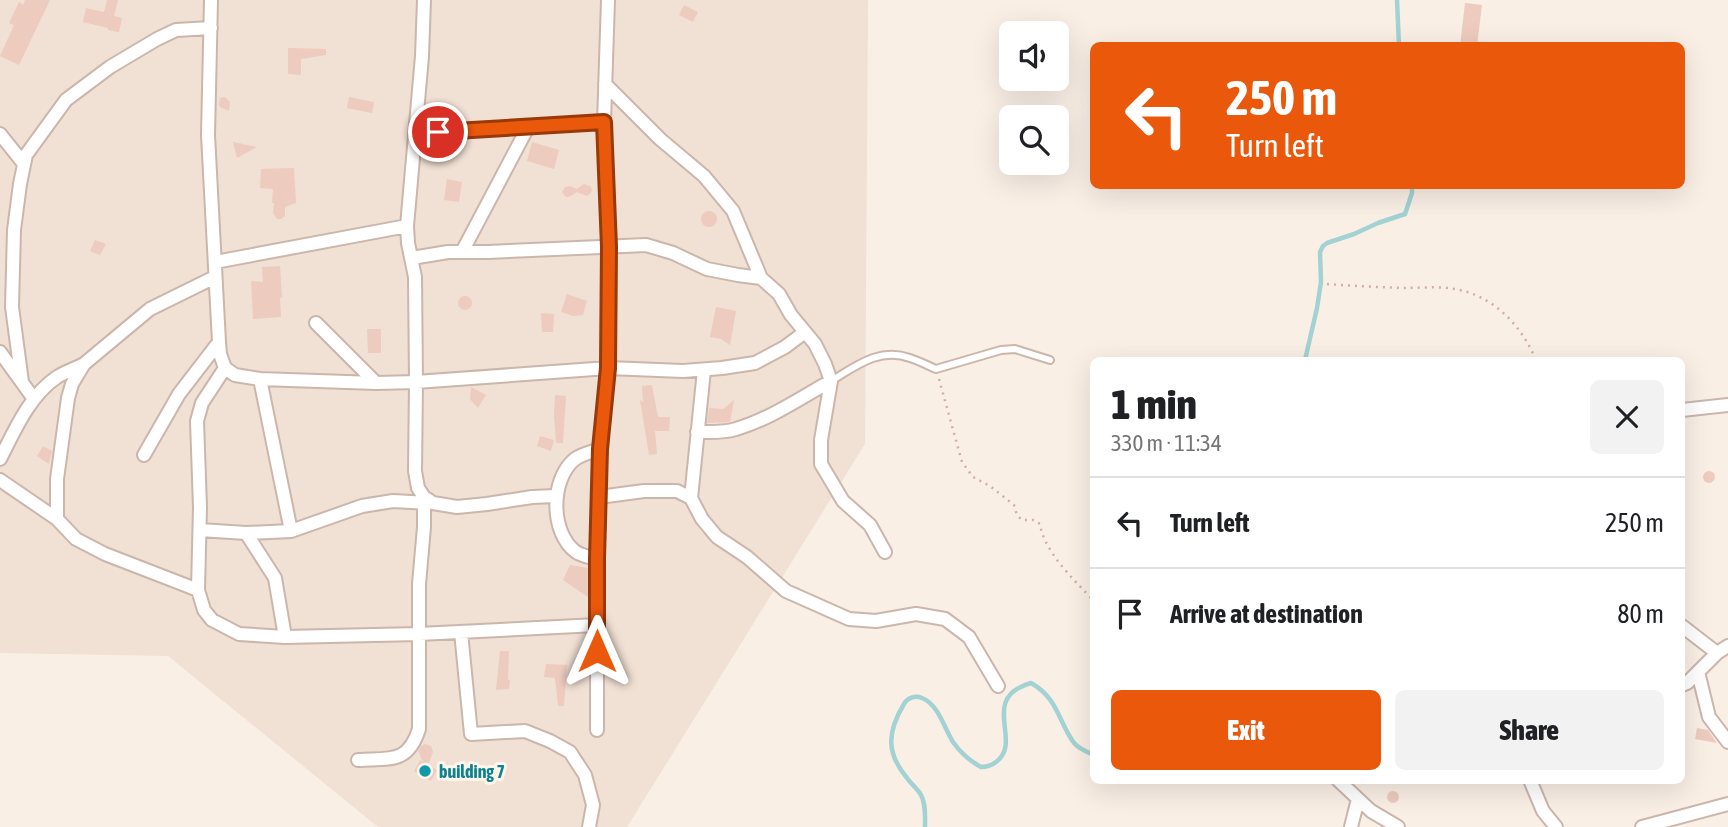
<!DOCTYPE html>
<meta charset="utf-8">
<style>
body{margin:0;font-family:"Asap Condensed",sans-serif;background:#f2f2f2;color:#202124;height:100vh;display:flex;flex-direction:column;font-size:26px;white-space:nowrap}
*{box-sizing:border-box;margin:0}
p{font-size:23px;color:#757577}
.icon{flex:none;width:38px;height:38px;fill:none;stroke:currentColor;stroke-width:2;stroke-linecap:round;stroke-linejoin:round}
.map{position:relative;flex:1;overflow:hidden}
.details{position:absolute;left:1090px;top:357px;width:595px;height:427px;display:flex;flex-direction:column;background:#fff;border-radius:10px;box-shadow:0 7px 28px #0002}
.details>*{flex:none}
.guide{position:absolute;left:1090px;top:42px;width:595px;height:147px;border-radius:10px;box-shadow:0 7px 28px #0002;background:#ea580c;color:#fff;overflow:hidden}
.buttons{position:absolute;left:999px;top:21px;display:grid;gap:14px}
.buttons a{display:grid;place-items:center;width:70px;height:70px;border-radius:10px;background:#fff;box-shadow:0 7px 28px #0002;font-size:35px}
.pin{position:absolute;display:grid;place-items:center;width:60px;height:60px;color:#fff;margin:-30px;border:4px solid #fff;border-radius:50%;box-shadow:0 2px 7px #0007}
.me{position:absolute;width:77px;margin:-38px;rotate:0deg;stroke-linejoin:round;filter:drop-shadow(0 0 5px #0008)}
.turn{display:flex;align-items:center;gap:24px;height:147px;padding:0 21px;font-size:32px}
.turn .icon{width:91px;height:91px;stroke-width:2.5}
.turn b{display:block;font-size:49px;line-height:60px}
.round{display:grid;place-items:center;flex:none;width:74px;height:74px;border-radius:10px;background:#f2f2f2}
.summary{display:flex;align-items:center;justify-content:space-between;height:119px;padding:0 21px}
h1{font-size:42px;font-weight:800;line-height:52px}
.cta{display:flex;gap:14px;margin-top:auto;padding:14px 21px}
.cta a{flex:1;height:80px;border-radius:10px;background:#ea580c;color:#fff;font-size:28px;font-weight:800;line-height:80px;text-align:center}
.cta a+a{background:#f2f2f2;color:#202124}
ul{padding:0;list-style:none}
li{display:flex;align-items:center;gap:21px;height:91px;padding:0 21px;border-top:2px solid #e0e0e0}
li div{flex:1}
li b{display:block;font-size:26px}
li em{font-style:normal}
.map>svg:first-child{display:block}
.residential{fill:#f1e0d4}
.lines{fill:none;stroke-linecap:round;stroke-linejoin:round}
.stream{stroke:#a2d2d3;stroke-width:4.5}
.building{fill:#edcbbe}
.lane-casing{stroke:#cbb6ac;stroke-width:10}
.street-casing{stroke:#cbb6ac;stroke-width:16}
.path{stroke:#d2aea2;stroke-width:2.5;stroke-dasharray:2 5;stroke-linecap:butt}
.lane{stroke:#fff;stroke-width:6}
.street{stroke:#fff;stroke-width:12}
.route-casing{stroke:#983908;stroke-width:18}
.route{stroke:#ea580c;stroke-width:12}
.culture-dot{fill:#0f9aa8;stroke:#fdf4ea;stroke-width:2.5}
.labels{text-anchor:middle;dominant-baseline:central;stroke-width:6;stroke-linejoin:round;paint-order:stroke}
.culture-label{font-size:18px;font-weight:bold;fill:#0d838f;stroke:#fdf4ea;text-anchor:start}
</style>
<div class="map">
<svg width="1728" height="827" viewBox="0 0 1728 827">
<rect width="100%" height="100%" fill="#faefe5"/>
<path class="residential" d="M0,0H868L865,444L627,827H378L168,656L0,653Z"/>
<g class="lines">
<path class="stream" d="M1397,0L1399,46
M1305,360L1317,308L1321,282L1320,252L1323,246L1327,243L1354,234L1378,223L1405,214L1412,193V186
M925,827C925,817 926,804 921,795C918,789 911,784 907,778C886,753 887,732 904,704C907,698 915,695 922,698C939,705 944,728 953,742C960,752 970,761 981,767C987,767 991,766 996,762C1024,742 978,698 1031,683C1058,698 1058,721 1074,743C1079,749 1087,752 1094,755"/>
</g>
<path class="building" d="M25,0H50L19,65L0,56L14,25L9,23L19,2L23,5Z
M107,0H118L114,16L122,18L119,32L108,30V28L83,22L86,8L104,12Z
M1465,3L1482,5L1477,46H1460Z
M684,5L698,12L693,22L679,15Z
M288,48L326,49V55L301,59V75L288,74Z
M225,97L230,102L229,111L220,107L219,104L220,98Z
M349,97L374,102L372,113L347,108Z
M233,142L257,147L237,158Z
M532,142L559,150L554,169L527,161Z
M294,168L296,203L285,207V216L281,219H277L273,213L274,203H272L273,189L260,188L261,169Z
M447,179L462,182L459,202L444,200Z
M584,184L590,186L592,189L591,193L587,196L577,192L571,196L566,197L562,192L565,187L570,186L577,189Z
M701 219a8 8 0 1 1 16 0a8 8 0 1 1-16 0Z
M95,240L106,244L100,255L90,251Z
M280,266L282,298L280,297L281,317L253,319L251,281L263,282L262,267Z
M567,294L587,301L583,315L573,316L561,312Z
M458 303a7 7 0 1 1 14 0a7 7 0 1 1-14 0Z
M716,307L736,311L730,345L721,339L710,337Z
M541,313L554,314L553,332H542Z
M367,329H381V353H368Z
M652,385L658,417H670L669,431H655L657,454L649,455L640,400L643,402L642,386Z
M471,387L486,395L478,408L470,399Z
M555,395L566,396L563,443H556L554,416Z
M734,400L730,422L707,423L709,408L723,409Z
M540,436L554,440L551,451L537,446Z
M43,446L52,451L49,464L37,456Z
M1703 477a6 6 0 1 1 12 0a6 6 0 1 1-12 0Z
M570,565L588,568V597L563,580Z
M500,651H509L508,679L510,681L509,689L496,690Z
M546,664L567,665L564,706H558L555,678L544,677Z
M1697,728L1708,730L1717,743L1695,739Z
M425,744L431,746L433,752L428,765L437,770L431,781L414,771L420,760L423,762L418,751L421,746Z
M1387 797a6 6 0 1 1 12 0a6 6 0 1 1-12 0Z"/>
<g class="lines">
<g class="lane-casing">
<path id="lane" d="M831,381C856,366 879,347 910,358C919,361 927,365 936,369L1001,350L1015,349L1050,360"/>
</g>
<g class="street-casing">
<path id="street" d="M211,0L208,135L219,342L220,354L225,368L235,375L260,379L376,383L416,382L608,368L683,371L722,368L755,363L785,347L805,332
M424,0L422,56L407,226L408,243L415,277L416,382L415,471L418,488L424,497L433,503L457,507L487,504L532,497L556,496
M605,84L660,139L704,176L733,211L761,278L779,294L791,315L815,344L825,364L831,381L821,440V464L843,501L870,525L885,552
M0,134L24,164
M415,134L604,122
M462,252L528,127
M412,258L448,252H488L646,245L673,253L707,269L738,275L761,278
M215,262L407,226
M316,323L376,383
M0,352L34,399
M225,368L202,403L197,421L200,507L198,590L204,610L212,620L239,634L285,637L419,634L597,625
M260,379L291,531
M22,382L12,307L14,230L20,184L26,155L66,100L110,67L157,39L176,30L211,28
M1682,410L1728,405
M697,432C710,432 724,433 736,429C770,419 800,398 831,381
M144,455L179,394L219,342
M0,459C15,430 29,396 57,377C65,372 74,369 82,365
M0,480L57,519L76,539L105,554L198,590
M599,497L644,491H677L691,498L702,519L717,537L747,557L786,591L849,619L876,621L916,614L945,619L969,637L998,686
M691,498L704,370
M57,519V479L68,398L72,384L84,364L150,309L215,277
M200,530L246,533L291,531L362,506L393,501L429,503
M246,533L275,578L285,637
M597,559C590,557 582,556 576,552C550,533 550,479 575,459C582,454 592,452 600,449
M1682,626L1717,653
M461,632L471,734L525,731L550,741L570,752L585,775L593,805L589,827
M1698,672L1709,717L1728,742
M1682,685L1687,683L1717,653L1728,646
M597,730V559L600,449L608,368L609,247L604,122L608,0
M358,760C390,758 408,764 419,729V584L424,527V503
M1338,780L1371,811L1398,827
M1530,780L1543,811L1556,827
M1351,827L1358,799
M1642,827L1728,804"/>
</g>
<path class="path" d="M1327,284C1352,286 1377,287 1402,288C1419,288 1438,286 1455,289C1494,296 1521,325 1536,360
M939,379L962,462L973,477L990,486L1014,505L1017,515L1022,520H1033L1040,524C1044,552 1075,581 1094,601"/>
<use href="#lane" class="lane"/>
<use href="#street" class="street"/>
</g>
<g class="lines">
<g class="route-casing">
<path id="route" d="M438,132L604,122L609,247L608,368L600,449L597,559V651"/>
</g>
<use href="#route" class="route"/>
</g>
<circle class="culture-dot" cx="425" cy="771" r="7"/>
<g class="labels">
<g class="culture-label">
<text x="439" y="771">building 7</text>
</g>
</g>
</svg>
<div class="buttons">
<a><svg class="icon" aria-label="sound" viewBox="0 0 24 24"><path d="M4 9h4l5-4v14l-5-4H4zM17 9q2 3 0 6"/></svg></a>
<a><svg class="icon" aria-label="search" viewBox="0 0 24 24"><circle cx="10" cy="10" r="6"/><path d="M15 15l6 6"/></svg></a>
</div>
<div class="pin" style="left:438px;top:132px;background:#d93025"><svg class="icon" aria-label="arrive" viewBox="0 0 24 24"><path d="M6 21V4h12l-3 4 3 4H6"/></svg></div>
<svg class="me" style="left:597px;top:651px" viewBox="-20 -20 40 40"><path d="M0-17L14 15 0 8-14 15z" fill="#ea580c" stroke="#fff" stroke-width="4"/></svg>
<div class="guide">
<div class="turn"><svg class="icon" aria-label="left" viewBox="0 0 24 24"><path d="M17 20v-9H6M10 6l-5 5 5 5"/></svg><div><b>250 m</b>Turn left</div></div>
</div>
<section class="details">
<div class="summary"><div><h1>1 min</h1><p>330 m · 11:34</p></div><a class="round"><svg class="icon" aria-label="close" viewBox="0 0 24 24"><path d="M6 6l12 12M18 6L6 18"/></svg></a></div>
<ul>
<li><svg class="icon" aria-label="left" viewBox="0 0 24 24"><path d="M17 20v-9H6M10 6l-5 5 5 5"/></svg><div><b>Turn left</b></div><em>250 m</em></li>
<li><svg class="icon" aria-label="arrive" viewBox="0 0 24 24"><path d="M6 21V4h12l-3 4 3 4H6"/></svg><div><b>Arrive at destination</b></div><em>80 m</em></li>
</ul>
<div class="cta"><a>Exit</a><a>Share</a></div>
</section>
</div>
